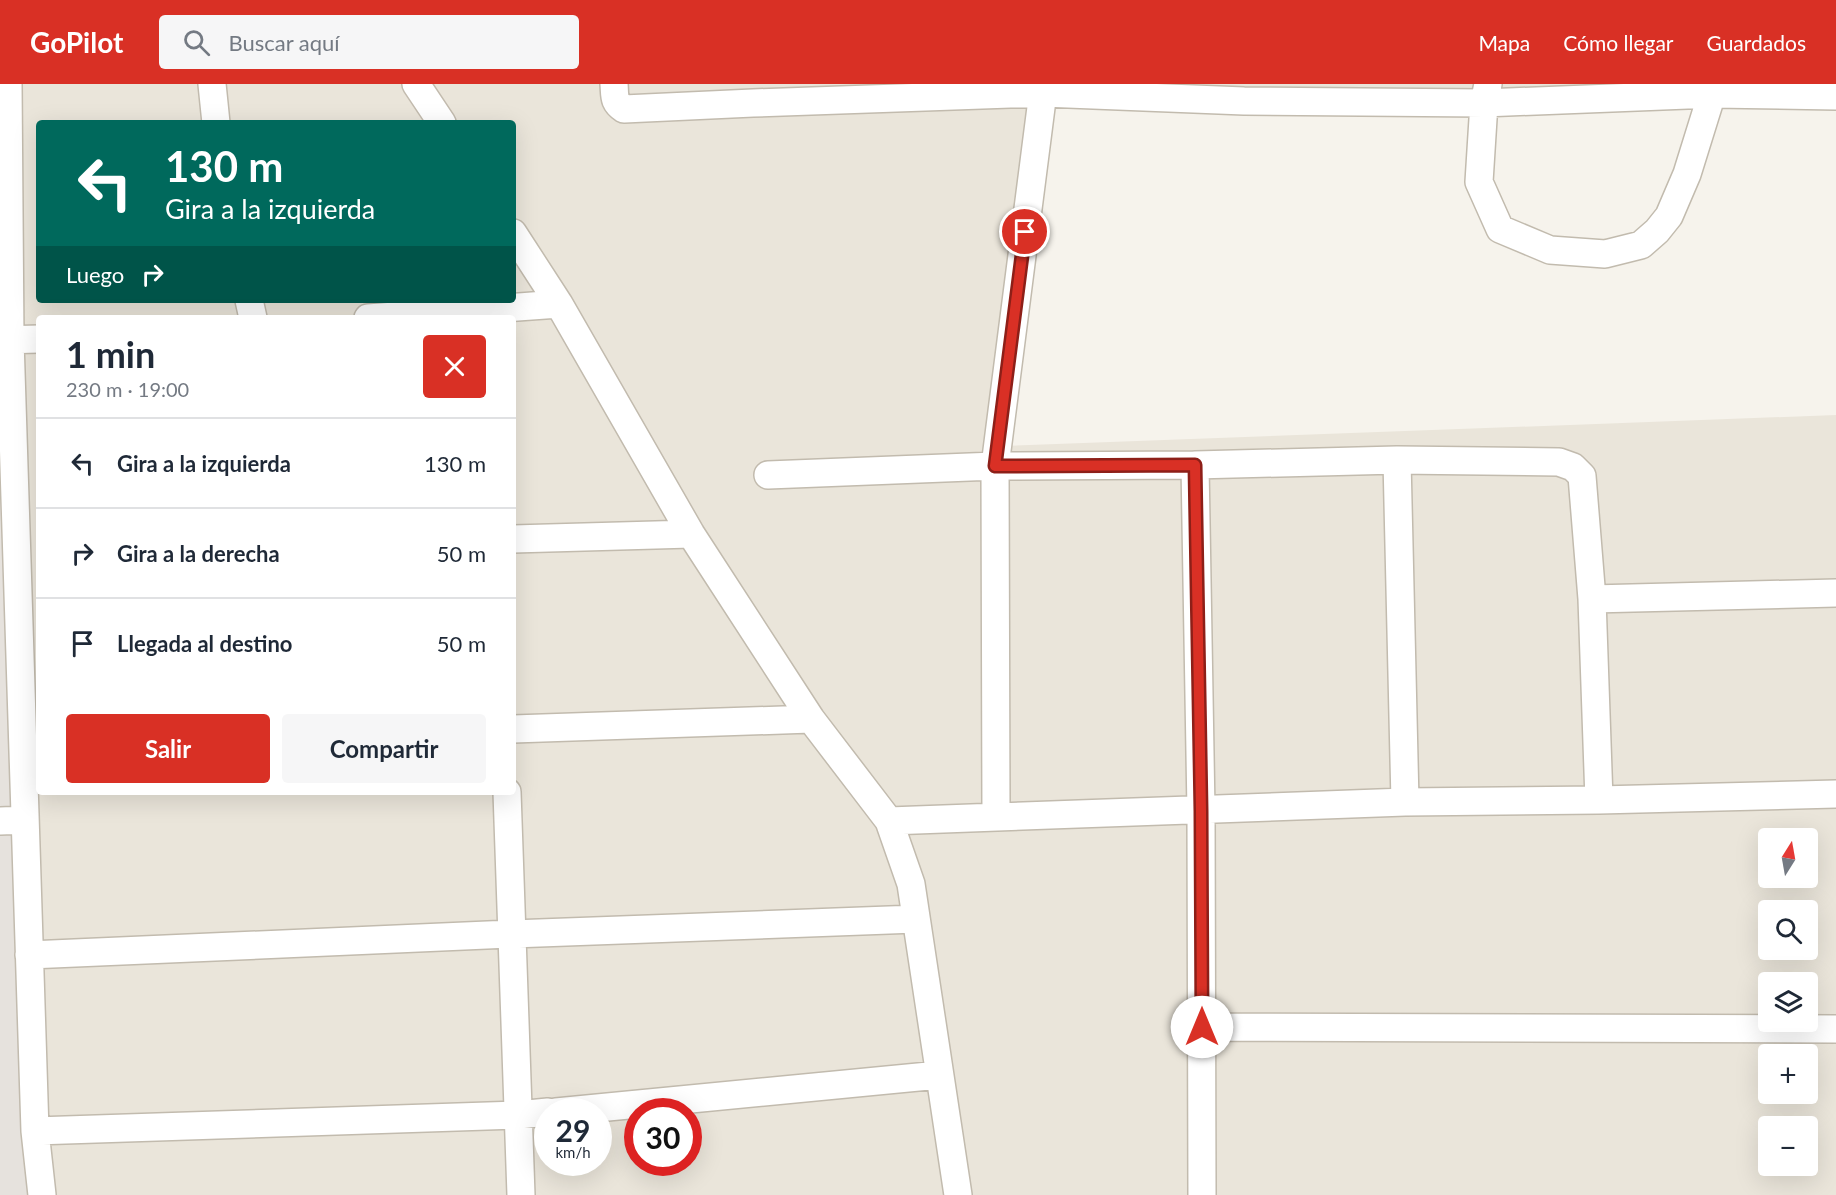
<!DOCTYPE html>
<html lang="es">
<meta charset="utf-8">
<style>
body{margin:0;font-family:Lato,sans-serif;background:#f6f6f7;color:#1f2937;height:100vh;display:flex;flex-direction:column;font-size:22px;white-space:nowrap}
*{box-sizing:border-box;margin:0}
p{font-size:20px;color:#747a83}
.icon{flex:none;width:33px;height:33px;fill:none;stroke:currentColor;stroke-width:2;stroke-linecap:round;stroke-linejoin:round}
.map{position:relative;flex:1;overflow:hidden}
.sheet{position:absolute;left:36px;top:231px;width:480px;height:480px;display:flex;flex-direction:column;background:#fff;border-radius:6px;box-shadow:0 6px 24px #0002}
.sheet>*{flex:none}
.top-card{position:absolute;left:36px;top:36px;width:480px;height:183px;border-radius:6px;box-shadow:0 6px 24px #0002;background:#00695c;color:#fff;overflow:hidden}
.needle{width:39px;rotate:11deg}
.fabs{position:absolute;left:1758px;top:744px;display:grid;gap:12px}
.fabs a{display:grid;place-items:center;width:60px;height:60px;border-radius:6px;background:#fff;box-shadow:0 6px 24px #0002;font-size:30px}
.speed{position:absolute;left:534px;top:1014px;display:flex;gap:12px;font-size:30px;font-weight:700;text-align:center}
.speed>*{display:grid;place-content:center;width:78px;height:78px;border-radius:50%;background:#fff;box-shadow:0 6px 24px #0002;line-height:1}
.speed small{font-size:15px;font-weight:400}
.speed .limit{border:9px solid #d22;background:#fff;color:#111}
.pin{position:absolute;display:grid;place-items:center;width:51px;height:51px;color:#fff;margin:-26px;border:3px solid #fff;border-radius:50%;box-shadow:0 2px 6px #0007}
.me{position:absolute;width:66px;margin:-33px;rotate:0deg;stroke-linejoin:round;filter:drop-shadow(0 0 4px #0008)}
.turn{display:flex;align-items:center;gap:21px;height:126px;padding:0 30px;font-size:27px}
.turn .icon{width:78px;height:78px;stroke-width:2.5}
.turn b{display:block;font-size:42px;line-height:51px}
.then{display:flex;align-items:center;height:57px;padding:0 30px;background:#0003;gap:12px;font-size:22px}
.round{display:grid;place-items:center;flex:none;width:63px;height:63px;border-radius:6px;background:#f6f6f7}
.head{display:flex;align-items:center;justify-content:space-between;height:102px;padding:0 30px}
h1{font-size:36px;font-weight:700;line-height:45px}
.cta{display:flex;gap:12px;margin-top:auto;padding:12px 30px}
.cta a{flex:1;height:69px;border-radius:6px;background:#d93025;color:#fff;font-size:24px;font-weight:700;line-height:69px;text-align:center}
.cta a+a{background:#f6f6f7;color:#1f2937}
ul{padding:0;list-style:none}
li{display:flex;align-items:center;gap:18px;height:90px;padding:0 30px;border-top:2px solid #e0e1e3}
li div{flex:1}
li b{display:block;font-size:22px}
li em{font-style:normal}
header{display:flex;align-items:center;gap:36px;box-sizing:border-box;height:84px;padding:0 30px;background:#d93025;color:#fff}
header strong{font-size:28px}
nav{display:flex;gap:33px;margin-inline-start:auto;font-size:21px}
.search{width:420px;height:54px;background:#f6f6f7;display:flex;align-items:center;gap:15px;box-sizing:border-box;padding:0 21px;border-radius:6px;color:#747a83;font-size:22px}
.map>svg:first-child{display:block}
.residential{fill:#eae5da;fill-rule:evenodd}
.industrial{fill:#e6e2dd}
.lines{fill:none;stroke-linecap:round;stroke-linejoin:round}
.minor-casing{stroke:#c2bbae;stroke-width:30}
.minor{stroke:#fff;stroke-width:27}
.route-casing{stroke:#8d1f18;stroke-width:15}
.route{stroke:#d93025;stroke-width:10}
</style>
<header>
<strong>GoPilot</strong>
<div class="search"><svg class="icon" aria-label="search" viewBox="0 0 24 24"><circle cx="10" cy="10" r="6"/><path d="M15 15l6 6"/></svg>Buscar aquí</div>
<nav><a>Mapa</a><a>Cómo llegar</a><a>Guardados</a></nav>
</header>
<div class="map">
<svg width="1836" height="1111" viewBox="0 0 1836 1111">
<rect width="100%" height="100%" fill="#f6f3ec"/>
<path class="residential" d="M5,0H1836V26L1043,17L1004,362L1836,331V1111H35ZM39,39H513V216H39ZM39,234H513V708H39ZM1768,754H1808V794H1768ZM1768,826H1808V866H1768ZM1768,898H1808V938H1768ZM1768,970H1808V1010H1768ZM548,1028H598V1078H548ZM638,1028H688V1078H638ZM1768,1042H1808V1082H1768Z"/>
<path class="industrial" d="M0,0L35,1111H0Z"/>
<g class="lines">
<g class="minor-casing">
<path id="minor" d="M8,0L10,256L35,1047L42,1111
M212,0L216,39
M416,0L442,39
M614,0C615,12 613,18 624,25L753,19L1043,9L1244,17L1484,19L1713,10L1836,12
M1488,0L1484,19L1479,98L1500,145L1550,166L1605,170L1641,161L1657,147L1669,132L1687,90L1715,0
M513,149L559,220L691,450L811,635L889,737L911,800L958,1111
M249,216L253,234
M368,234L559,220
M0,256L39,255
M1397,376L1405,718
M1195,381L1201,727L1202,1111
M768,391L995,382L1195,381L1397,376L1559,378L1573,383L1582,392L1592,515
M513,455L691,450
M513,645L811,635
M507,708L521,1111
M1599,716L1592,515L1836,509
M996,733L995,382L1044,0
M0,737L25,736
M889,737L1405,718L1599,716L1836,710
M29,871L512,850L916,835
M1201,943L1836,945
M556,1028L939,991
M35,1047L518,1031L548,1028"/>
</g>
<use href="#minor" class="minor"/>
</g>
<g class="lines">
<g class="route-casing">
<path id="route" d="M1025,148L995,382L1195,381L1201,727L1202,943"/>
</g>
<use href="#route" class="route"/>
</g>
</svg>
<div class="fabs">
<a><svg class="needle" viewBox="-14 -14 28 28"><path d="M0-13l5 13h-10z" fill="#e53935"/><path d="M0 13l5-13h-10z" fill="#747a83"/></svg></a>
<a><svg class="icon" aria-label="search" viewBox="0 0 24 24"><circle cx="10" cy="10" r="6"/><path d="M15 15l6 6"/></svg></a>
<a><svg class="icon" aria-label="layers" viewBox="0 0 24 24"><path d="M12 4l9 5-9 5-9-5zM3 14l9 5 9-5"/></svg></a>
<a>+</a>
<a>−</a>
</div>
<div class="speed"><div>29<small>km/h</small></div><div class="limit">30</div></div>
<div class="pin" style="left:1025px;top:148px;background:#d93025"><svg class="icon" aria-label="arrive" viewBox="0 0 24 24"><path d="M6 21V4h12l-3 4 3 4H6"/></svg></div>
<svg class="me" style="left:1202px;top:943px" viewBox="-20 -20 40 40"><circle r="19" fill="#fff"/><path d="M0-13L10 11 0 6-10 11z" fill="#d93025"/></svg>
<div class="top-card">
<div class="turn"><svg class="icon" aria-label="left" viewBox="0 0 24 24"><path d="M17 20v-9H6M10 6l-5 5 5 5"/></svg><div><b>130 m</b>Gira a la izquierda</div></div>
<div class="then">Luego<svg class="icon" aria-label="right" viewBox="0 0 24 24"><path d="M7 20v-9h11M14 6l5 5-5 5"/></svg></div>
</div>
<section class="sheet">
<div class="head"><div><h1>1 min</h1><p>230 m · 19:00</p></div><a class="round" style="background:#d93025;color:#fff"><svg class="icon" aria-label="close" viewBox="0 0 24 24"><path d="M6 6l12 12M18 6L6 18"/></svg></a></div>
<ul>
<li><svg class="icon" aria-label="left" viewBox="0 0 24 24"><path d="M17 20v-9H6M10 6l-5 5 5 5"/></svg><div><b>Gira a la izquierda</b></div><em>130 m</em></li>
<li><svg class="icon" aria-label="right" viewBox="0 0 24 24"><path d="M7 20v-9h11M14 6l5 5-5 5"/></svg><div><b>Gira a la derecha</b></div><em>50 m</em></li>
<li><svg class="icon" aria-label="arrive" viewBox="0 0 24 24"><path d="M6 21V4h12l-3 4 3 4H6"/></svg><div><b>Llegada al destino</b></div><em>50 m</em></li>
</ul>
<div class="cta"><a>Salir</a><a>Compartir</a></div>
</section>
</div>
